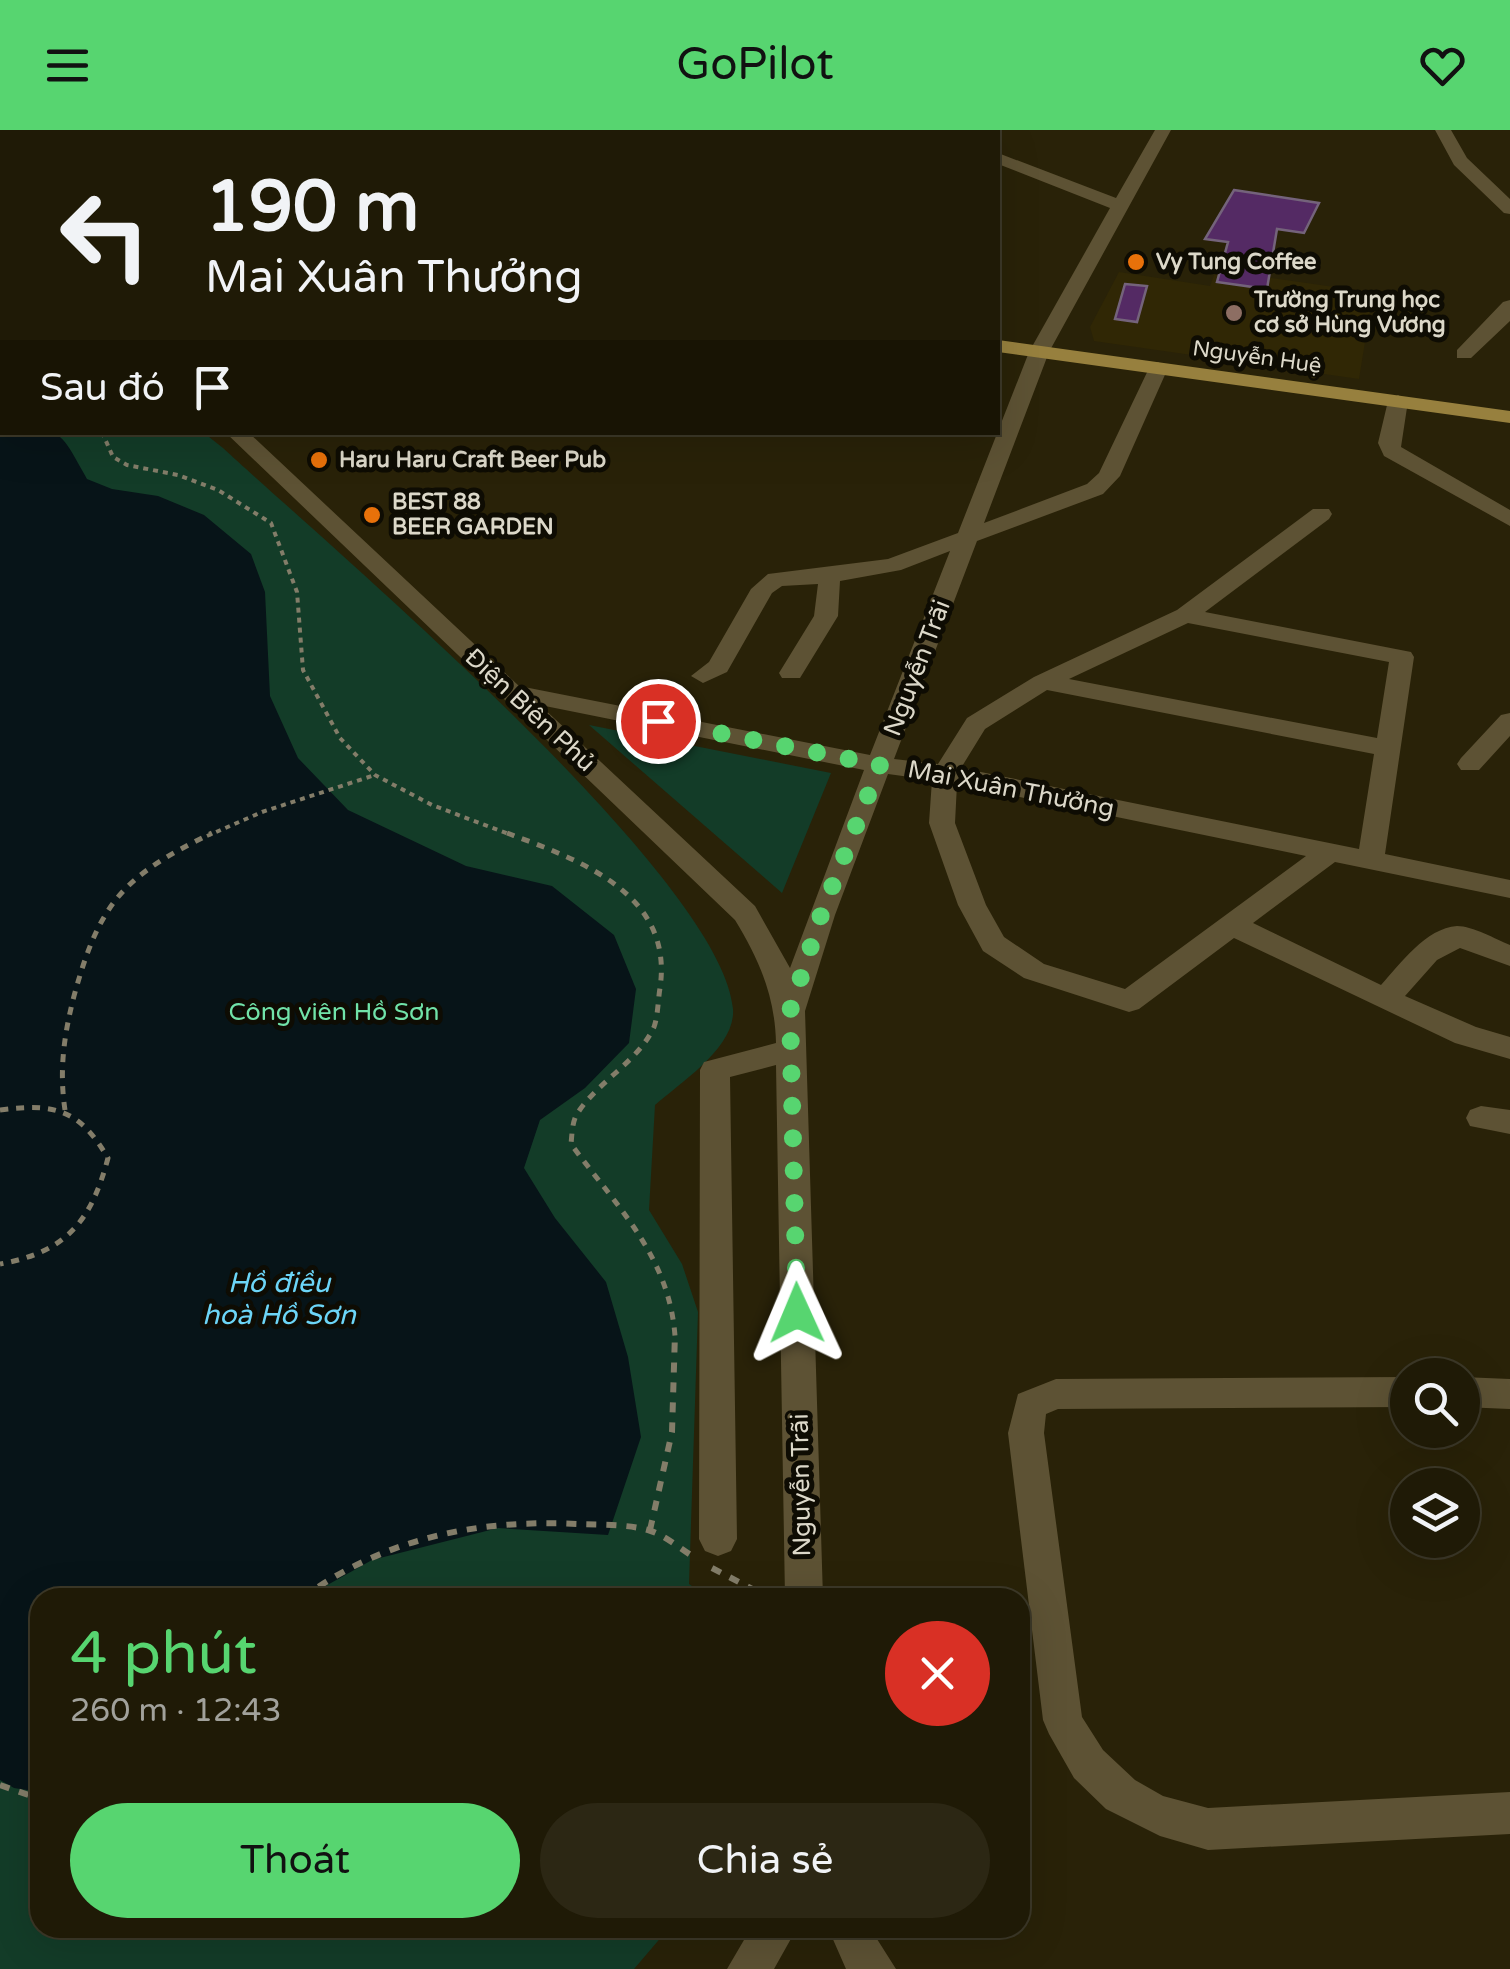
<!DOCTYPE html>
<html lang="vi">
<meta charset="utf-8">
<style>
body{margin:0;font-family:"Varela Round",sans-serif;background:#2c2714;color:#f1f3f6;height:100vh;display:flex;flex-direction:column;font-size:38px;white-space:nowrap}
*{box-sizing:border-box;margin:0}
p{font-size:32px;color:#a1a19b}
.icon{flex:none;width:55px;height:55px;fill:none;stroke:currentColor;stroke-width:2;stroke-linecap:round;stroke-linejoin:round}
.map{position:relative;flex:1;overflow:hidden}
.panel{position:absolute;left:30px;top:1458px;width:1000px;height:350px;display:flex;flex-direction:column;background:#1f1a06;border-radius:30px;box-shadow:0 10px 40px #0002,0 0 0 2px #3c3828}
.panel>*{flex:none}
.guide{position:absolute;left:0px;top:0px;width:1000px;height:305px;box-shadow:0 10px 40px #0002,0 0 0 2px #3c3828;background:#1f1a06;color:#f1f3f6;overflow:hidden}
.controls{position:absolute;left:1390px;top:1228px;display:grid;gap:20px}
.controls a{display:grid;place-items:center;width:90px;height:90px;border-radius:50%;background:#1f1a06;box-shadow:0 10px 40px #0002,0 0 0 2px #3c3828;font-size:50px}
.pin{position:absolute;display:grid;place-items:center;width:85px;height:85px;color:#fff;margin:-42px;border:5px solid #fff;border-radius:50%;box-shadow:0 2px 10px #0007}
.me{position:absolute;width:110px;margin:-55px;rotate:359deg;stroke-linejoin:round;filter:drop-shadow(0 0 8px #0008)}
.turn{display:flex;align-items:center;gap:35px;height:210px;padding:0 40px;font-size:45px}
.turn .icon{width:130px;height:130px;stroke-width:2.5}
.turn b{display:block;font-size:70px;line-height:85px}
.then{display:flex;align-items:center;height:95px;padding:0 40px;background:#0003;gap:20px;font-size:38px}
.round{display:grid;place-items:center;flex:none;width:105px;height:105px;border-radius:52px;background:#2c2714}
.summary{display:flex;align-items:center;justify-content:space-between;height:170px;padding:0 40px}
h1{font-size:60px;font-weight:600;line-height:75px;color:#57d570}
.primary-button{display:flex;gap:20px;margin-top:auto;padding:20px 40px}
.primary-button a{flex:1;height:115px;border-radius:60px;background:#57d570;color:#111;font-size:40px;font-weight:600;line-height:115px;text-align:center}
.primary-button a+a{background:#2c2714;color:#f1f3f6}
header{display:flex;justify-content:space-between;align-items:center;height:130px;padding:0 40px;background:#57d570;color:#111;font-size:45px;font-weight:600}
.map>svg:first-child{display:block}
.built{fill:#302705}
.green{fill:#133c28}
.water{fill:#071418}
.building{fill:#542a64;stroke:#74637b;stroke-width:2.5}
.lines{fill:none;stroke-linecap:round;stroke-linejoin:round}
.path-far2{stroke:#837d69;stroke-width:4;stroke-dasharray:5 5;stroke-linecap:butt}
.path-far1{stroke:#837d69;stroke-width:5;stroke-dasharray:8 8;stroke-linecap:butt}
.path{stroke:#837d69;stroke-width:6;stroke-dasharray:10 10;stroke-linecap:butt}
.minor{fill:#5d5234;fill-rule:evenodd}
.major{fill:#97803e;fill-rule:evenodd}
.route{stroke:#57d570;stroke-width:18;stroke-dasharray:0 32.4}
.food-dot{fill:#e8710a;stroke:#0e0c03;stroke-width:4}
.education-dot{fill:#8d6e63;stroke:#0e0c03;stroke-width:4}
.labels{text-anchor:middle;dominant-baseline:central;stroke-width:10;stroke-linejoin:round;paint-order:stroke}
.far-poi-label{font-size:22px;font-weight:bold;fill:#dcd8c9;stroke:#0e0c03;text-anchor:start}
.far-street-label{font-size:22px;fill:#dcd8c9;stroke:#0e0c03}
.street-label{font-size:25px;fill:#dcd8c9;stroke:#0e0c03}
.park-label{font-size:25px;fill:#71e3a9;stroke:#0e0c03}
.water-label{font-size:28px;font-style:italic;fill:#6cd5f7;stroke:#0e0c03}
</style>
<header><svg class="icon" aria-label="menu" viewBox="0 0 24 24"><path d="M4 6h16M4 12h16M4 18h16"/></svg>GoPilot<svg class="icon" aria-label="heart" viewBox="0 0 24 24"><path d="M12 20l-8-8c-3-5 5-10 8-4 3-6 11-1 8 4z"/></svg></header>
<div class="map">
<svg width="1510" height="1839" viewBox="0 0 1510 1839">
<rect width="100%" height="100%" fill="#292208"/>
<path class="built" d="M1216,140L1355,160L1357,167L1372,169L1359,249L1094,211L1090,197L1119,142L1210,156Z"/>
<path class="green" d="M0,251L2,302L204,303L223,318C330,417 722,747 733,879C736,917 680,953 655,975L649,1080L682,1134L698,1182L689,1454L708,1467L40,1468V1798H669L634,1839H0Z
M589,595L831,643L782,763Z"/>
<path class="water" d="M0,288L2,302C65,302 56,294 87,349L112,359L158,366L204,385L251,424L265,462L270,566L298,628L348,680L466,736L552,756L614,805L636,859L629,913L585,958L540,990L524,1038L555,1088L606,1152L628,1227L641,1307L608,1405L498,1398L372,1430L306,1467L40,1468V1662L14,1658L0,1650Z"/>
<path class="building" d="M1234,60L1319,73L1304,103L1277,99L1267,159L1217,152L1228,112L1205,109Z
M1125,154L1147,156L1137,192L1115,189Z"/>
<g class="lines">
<path class="path-far2" d="M102,302L113,327L127,335L178,345L218,360L271,393L297,462L303,540L340,608L375,645L432,675L514,706
M207,706L262,682L375,645"/>
<path class="path-far1" d="M507,703C579,730 674,763 660,858C658,870 658,886 654,897C638,932 597,952 577,984C572,992 572,1005 571,1014C616,1076 669,1125 675,1206
M0,980C55,973 79,979 108,1028C91,1092 66,1122 0,1134
M65,980C59,940 64,905 74,866C100,771 124,746 212,703"/>
<path class="path" d="M650,1400L672,1302L675,1203
M712,1438L760,1463
M302,1468C385,1408 477,1389 578,1394C601,1395 626,1394 648,1400C665,1405 679,1418 694,1427
M0,1655L40,1669"/>
<path class="minor" d="M878,0H906L907,2H879Z
M1155,0H1171L1049,222L984,393L1087,354L1099,343L1151,234L1158,232L1168,238L1120,346L1103,364L977,411L894,629L938,634L967,588L1034,547L1177,480L1313,379H1329L1332,384L1329,389L1205,482L1411,522L1414,527L1385,724L1510,750V768L1335,732L1253,793L1381,855C1400,834 1426,798 1457,796C1473,796 1495,809 1510,815V836L1460,818L1437,830L1405,866L1476,897L1510,907V929L1455,913L1234,808L1139,879L1129,882L1024,848L983,821L958,775L929,693L932,650L888,644L835,785L805,881L823,1468H785L776,935L730,947L737,1409L731,1421L718,1426L705,1421L699,1409L700,940L704,932L776,913C775,866 759,829 735,790L225,302H248L519,556L870,625L950,421L901,440L840,451L838,486L800,548H782L779,543L814,486L818,454L782,456L772,463L727,542L703,553L691,546L709,532L751,459L768,444L888,429L958,403L1029,222L1110,78L998,34V23L1116,68ZM1188,493L1389,532L1377,608L1069,549ZM1047,560L1374,624L1359,719L961,638L985,599ZM540,575L864,640L790,838L755,776ZM957,654L1306,726L1125,859L1044,834L1004,807L986,775L955,693Z
M1435,0H1451L1467,28L1510,69V84L1504,83L1454,35Z
M2,127V140L0,141V128Z
M1510,170V191L1471,228H1457V220L1503,172Z
M0,219H2V231H0Z
M1398,265L1408,271L1401,317L1510,380V396L1384,326L1378,313L1388,271Z
M1510,583V606L1479,640H1461L1457,634L1461,628L1501,585Z
M1481,976L1510,980V1004L1470,996L1466,988L1470,980Z
M1408,1247V1277L1058,1279L1046,1284L1044,1303L1082,1587L1103,1620L1135,1650L1163,1666L1208,1678L1510,1662V1704L1208,1720L1160,1706L1106,1679L1074,1648L1049,1604L1043,1590L1008,1303L1018,1264L1056,1249Z
M1462,1247L1510,1249V1279L1462,1277Z
M751,1798H797L774,1839H727Z
M828,1798H870L896,1839H846Z"/>
<path class="major" d="M0,69H2V79H0Z
M998,210L1510,281V293L998,222Z"/>
</g>
<g class="lines">
<path class="route" d="M658,591L880,635L821,785L790,881L797,1183"/>
</g>
<g class="food-dot">
<circle cx="1136" cy="132" r="10"/>
<circle cx="319" cy="330" r="10"/>
<circle cx="372" cy="385" r="10"/>
</g>
<circle class="education-dot" cx="1234" cy="183" r="10"/>
<g class="labels">
<g class="far-poi-label">
<text x="1156" y="132">Vy Tung Coffee</text>
<text x="1254" y="170">Trường Trung học<tspan x="1254" dy="25">cơ sở Hùng Vương</tspan></text>
<text x="339" y="330">Haru Haru Craft Beer Pub</text>
<text x="392" y="372">BEST 88<tspan x="392" dy="25">BEER GARDEN</tspan></text>
</g>
<g class="far-street-label">
<text transform="translate(1257 227) rotate(8)">Nguyễn Huệ</text>
</g>
<g class="street-label">
<text transform="translate(917 538) rotate(-69)">Nguyễn Trãi</text>
<text transform="translate(530 580) rotate(43)">Điện Biên Phủ</text>
<text transform="translate(1011 659) rotate(11)">Mai Xuân Thưởng</text>
<text transform="translate(801 1355) rotate(-91)">Nguyễn Trãi</text>
</g>
<g class="park-label">
<text x="334" y="882">Công viên Hồ Sơn</text>
</g>
<g class="water-label">
<text x="279" y="1153">Hồ điều<tspan x="279" dy="32">hoà Hồ Sơn</tspan></text>
</g>
</g>
</svg>
<div class="controls">
<a><svg class="icon" aria-label="search" viewBox="0 0 24 24"><circle cx="10" cy="10" r="6"/><path d="M15 15l6 6"/></svg></a>
<a><svg class="icon" aria-label="layers" viewBox="0 0 24 24"><path d="M12 4l9 5-9 5-9-5zM3 14l9 5 9-5"/></svg></a>
</div>
<div class="pin" style="left:658px;top:591px;background:#d93025"><svg class="icon" aria-label="arrive" viewBox="0 0 24 24"><path d="M6 21V4h12l-3 4 3 4H6"/></svg></div>
<svg class="me" style="left:797px;top:1183px" viewBox="-20 -20 40 40"><path d="M0-17L14 15 0 8-14 15z" fill="#57d570" stroke="#fff" stroke-width="4"/></svg>
<div class="guide">
<div class="turn"><svg class="icon" aria-label="left" viewBox="0 0 24 24"><path d="M17 20v-9H6M10 6l-5 5 5 5"/></svg><div><b>190 m</b>Mai Xuân Thưởng</div></div>
<div class="then">Sau đó<svg class="icon" aria-label="arrive" viewBox="0 0 24 24"><path d="M6 21V4h12l-3 4 3 4H6"/></svg></div>
</div>
<section class="panel">
<div class="summary"><div><h1>4 phút</h1><p>260 m · 12:43</p></div><a class="round" style="background:#d93025;color:#fff"><svg class="icon" aria-label="close" viewBox="0 0 24 24"><path d="M6 6l12 12M18 6L6 18"/></svg></a></div>
<div class="primary-button"><a>Thoát</a><a>Chia sẻ</a></div>
</section>
</div>
